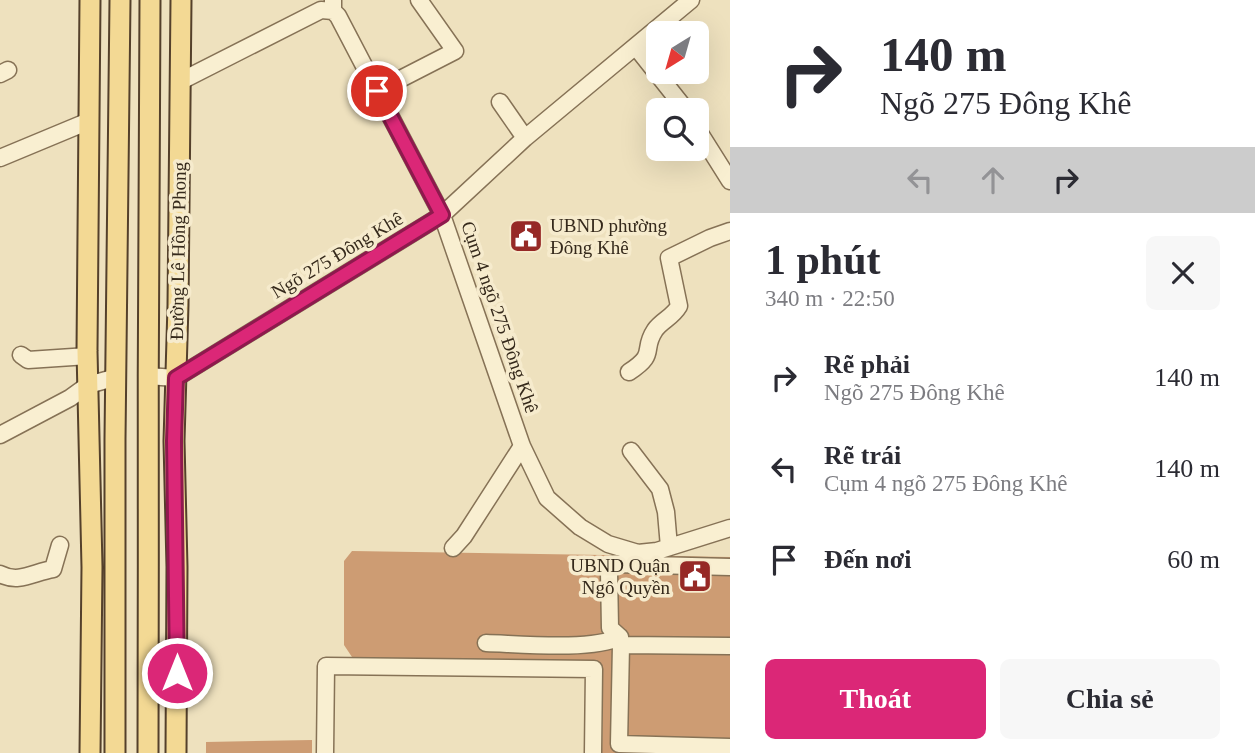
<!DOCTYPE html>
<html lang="vi">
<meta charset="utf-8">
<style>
body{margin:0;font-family:"Times New Roman",serif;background:#f7f7f7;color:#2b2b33;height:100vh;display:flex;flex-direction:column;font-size:26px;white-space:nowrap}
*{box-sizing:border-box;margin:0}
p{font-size:23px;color:#7c7c81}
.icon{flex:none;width:38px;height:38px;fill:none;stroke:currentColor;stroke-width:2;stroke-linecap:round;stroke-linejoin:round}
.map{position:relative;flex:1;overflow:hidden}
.panel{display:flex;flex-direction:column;background:#fff;width:525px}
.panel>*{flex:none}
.banner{background:#fff;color:#2b2b33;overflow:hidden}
.needle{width:46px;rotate:217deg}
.buttons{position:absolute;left:646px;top:21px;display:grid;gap:14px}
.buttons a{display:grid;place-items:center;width:63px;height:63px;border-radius:10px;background:#fff;box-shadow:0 7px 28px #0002;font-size:35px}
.pin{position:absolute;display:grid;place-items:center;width:60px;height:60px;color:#fff;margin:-30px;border:4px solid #fff;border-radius:50%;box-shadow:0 2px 7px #0007}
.me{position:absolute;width:77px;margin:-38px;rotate:0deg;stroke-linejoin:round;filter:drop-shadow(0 0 5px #0008)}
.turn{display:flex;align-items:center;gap:24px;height:147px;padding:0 35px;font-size:32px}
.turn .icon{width:91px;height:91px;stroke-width:2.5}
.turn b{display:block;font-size:49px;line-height:60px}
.lanes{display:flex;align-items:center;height:66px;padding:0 35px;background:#0003;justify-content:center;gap:35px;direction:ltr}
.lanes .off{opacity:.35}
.round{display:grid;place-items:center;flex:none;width:74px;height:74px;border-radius:10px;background:#f7f7f7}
.summary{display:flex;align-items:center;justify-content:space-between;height:119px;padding:0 35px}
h1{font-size:42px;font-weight:600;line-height:52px}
.cta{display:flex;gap:14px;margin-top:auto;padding:14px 35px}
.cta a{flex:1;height:80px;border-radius:10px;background:#db2777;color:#fff;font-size:28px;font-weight:600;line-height:80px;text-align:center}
.cta a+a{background:#f7f7f7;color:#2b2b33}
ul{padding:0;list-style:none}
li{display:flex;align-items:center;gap:21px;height:91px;padding:0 35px}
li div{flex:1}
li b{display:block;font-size:26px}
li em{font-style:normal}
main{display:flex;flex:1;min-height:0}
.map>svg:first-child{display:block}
.building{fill:#cd9c73}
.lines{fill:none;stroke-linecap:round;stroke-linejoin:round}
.minor-casing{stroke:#867256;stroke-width:19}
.major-casing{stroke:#54402b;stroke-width:23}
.minor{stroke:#f9efd1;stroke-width:16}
.major{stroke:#f3d994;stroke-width:19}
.route-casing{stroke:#8e194d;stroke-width:18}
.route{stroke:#db2777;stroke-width:12}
.labels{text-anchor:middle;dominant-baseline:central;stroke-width:7;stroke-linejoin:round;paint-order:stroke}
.poi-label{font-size:19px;fill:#35291b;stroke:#f6ebcd;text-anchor:start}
.street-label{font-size:19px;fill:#35291b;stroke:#f6ebcd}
</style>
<main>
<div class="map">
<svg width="730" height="753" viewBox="0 0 730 753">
<rect width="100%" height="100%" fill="#eee1be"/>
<path class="building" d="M352,551L730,557V753H602L603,678L600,671L587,661L354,660L344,645V561Z
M312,740V753H206V742Z"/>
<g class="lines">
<g class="minor-casing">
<path id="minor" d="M333,0V11L338,16L442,215L522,446L547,498L580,527L608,544L638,553L657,551L730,528
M636,47L686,110
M0,74L8,70
M181,81L321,10L333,11
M377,91L455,51L419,0
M500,102L525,138
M696,127L730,181
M0,158L89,121
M21,355L28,360L88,356
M629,372C658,353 641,351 655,330C662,320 672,318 679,306L669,258L710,238L730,231
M147,376L176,378L442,215L525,138L691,0
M0,435L70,398L88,385L117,377
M631,451L660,489L666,512L669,547
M453,548L464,536L522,446
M730,567L614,564L610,567L609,572L610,628L620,637L621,645L619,744L730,747
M0,574C19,584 34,572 53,569L60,545
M486,643C520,644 591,651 620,637
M621,645L730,646
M325,753L326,666L594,669L593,753"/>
</g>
<g class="major-casing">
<path id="major" d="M90,0L87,351L92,567L90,753
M115,753V439L120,0
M148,753C149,502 147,251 150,0
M176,753L177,567L174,441L178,305L181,0"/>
</g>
<use href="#minor" class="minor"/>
<use href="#major" class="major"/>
</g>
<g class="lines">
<g class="route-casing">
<path id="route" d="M177,673L174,441L176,378L442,215L377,91"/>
</g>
<use href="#route" class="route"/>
</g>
<defs>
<g id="civic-square" transform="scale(1.75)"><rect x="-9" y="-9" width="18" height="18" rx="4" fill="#962926" stroke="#f6ebcd"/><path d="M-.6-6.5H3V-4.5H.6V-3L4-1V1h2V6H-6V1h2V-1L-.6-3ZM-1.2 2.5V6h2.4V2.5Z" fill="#fff"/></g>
</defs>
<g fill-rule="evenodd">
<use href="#civic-square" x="526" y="236"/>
<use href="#civic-square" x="695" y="576"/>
</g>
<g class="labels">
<g class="poi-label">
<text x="550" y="225">UBND phường<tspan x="550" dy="22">Đông Khê</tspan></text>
<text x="670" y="565" text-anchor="end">UBND Quận<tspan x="670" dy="22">Ngô Quyền</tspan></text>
</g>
<g class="street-label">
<text transform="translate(178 251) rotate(-89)">Đường Lê Hồng Phong</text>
<text transform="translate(337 255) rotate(-31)">Ngõ 275 Đông Khê</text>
<text transform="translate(500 317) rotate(71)">Cụm 4 ngõ 275 Đông Khê</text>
</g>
</g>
</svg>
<div class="buttons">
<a><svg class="needle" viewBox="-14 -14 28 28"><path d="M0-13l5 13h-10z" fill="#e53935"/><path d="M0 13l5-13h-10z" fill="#7c7c81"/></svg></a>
<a><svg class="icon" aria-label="search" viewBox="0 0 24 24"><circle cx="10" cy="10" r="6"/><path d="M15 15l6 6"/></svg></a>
</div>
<div class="pin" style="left:377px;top:91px;background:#d93025"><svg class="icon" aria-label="arrive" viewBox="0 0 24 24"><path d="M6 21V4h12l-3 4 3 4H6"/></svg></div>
<svg class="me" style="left:177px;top:673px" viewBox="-20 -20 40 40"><circle r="17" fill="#db2777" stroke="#fff" stroke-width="3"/><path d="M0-11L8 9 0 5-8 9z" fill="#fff"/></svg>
</div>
<section class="panel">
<div class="banner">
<div class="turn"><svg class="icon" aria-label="right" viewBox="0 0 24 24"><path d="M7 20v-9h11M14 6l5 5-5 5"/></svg><div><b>140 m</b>Ngõ 275 Đông Khê</div></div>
<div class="lanes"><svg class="icon off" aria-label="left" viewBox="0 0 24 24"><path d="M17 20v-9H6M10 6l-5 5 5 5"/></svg><svg class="icon off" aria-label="ahead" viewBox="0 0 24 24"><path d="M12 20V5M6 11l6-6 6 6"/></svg><svg class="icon" aria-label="right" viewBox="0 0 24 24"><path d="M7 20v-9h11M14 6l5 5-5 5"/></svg></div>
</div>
<div class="summary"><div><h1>1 phút</h1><p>340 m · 22:50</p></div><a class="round"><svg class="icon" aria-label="close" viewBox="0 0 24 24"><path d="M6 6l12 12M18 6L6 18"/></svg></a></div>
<ul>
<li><svg class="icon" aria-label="right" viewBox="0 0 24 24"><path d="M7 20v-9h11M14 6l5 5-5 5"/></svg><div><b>Rẽ phải</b><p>Ngõ 275 Đông Khê</p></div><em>140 m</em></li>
<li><svg class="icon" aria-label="left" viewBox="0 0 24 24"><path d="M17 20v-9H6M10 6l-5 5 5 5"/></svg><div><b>Rẽ trái</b><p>Cụm 4 ngõ 275 Đông Khê</p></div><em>140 m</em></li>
<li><svg class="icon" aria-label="arrive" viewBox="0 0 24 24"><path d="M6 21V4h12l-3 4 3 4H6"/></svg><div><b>Đến nơi</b></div><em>60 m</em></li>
</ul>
<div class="cta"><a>Thoát</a><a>Chia sẻ</a></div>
</section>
</main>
